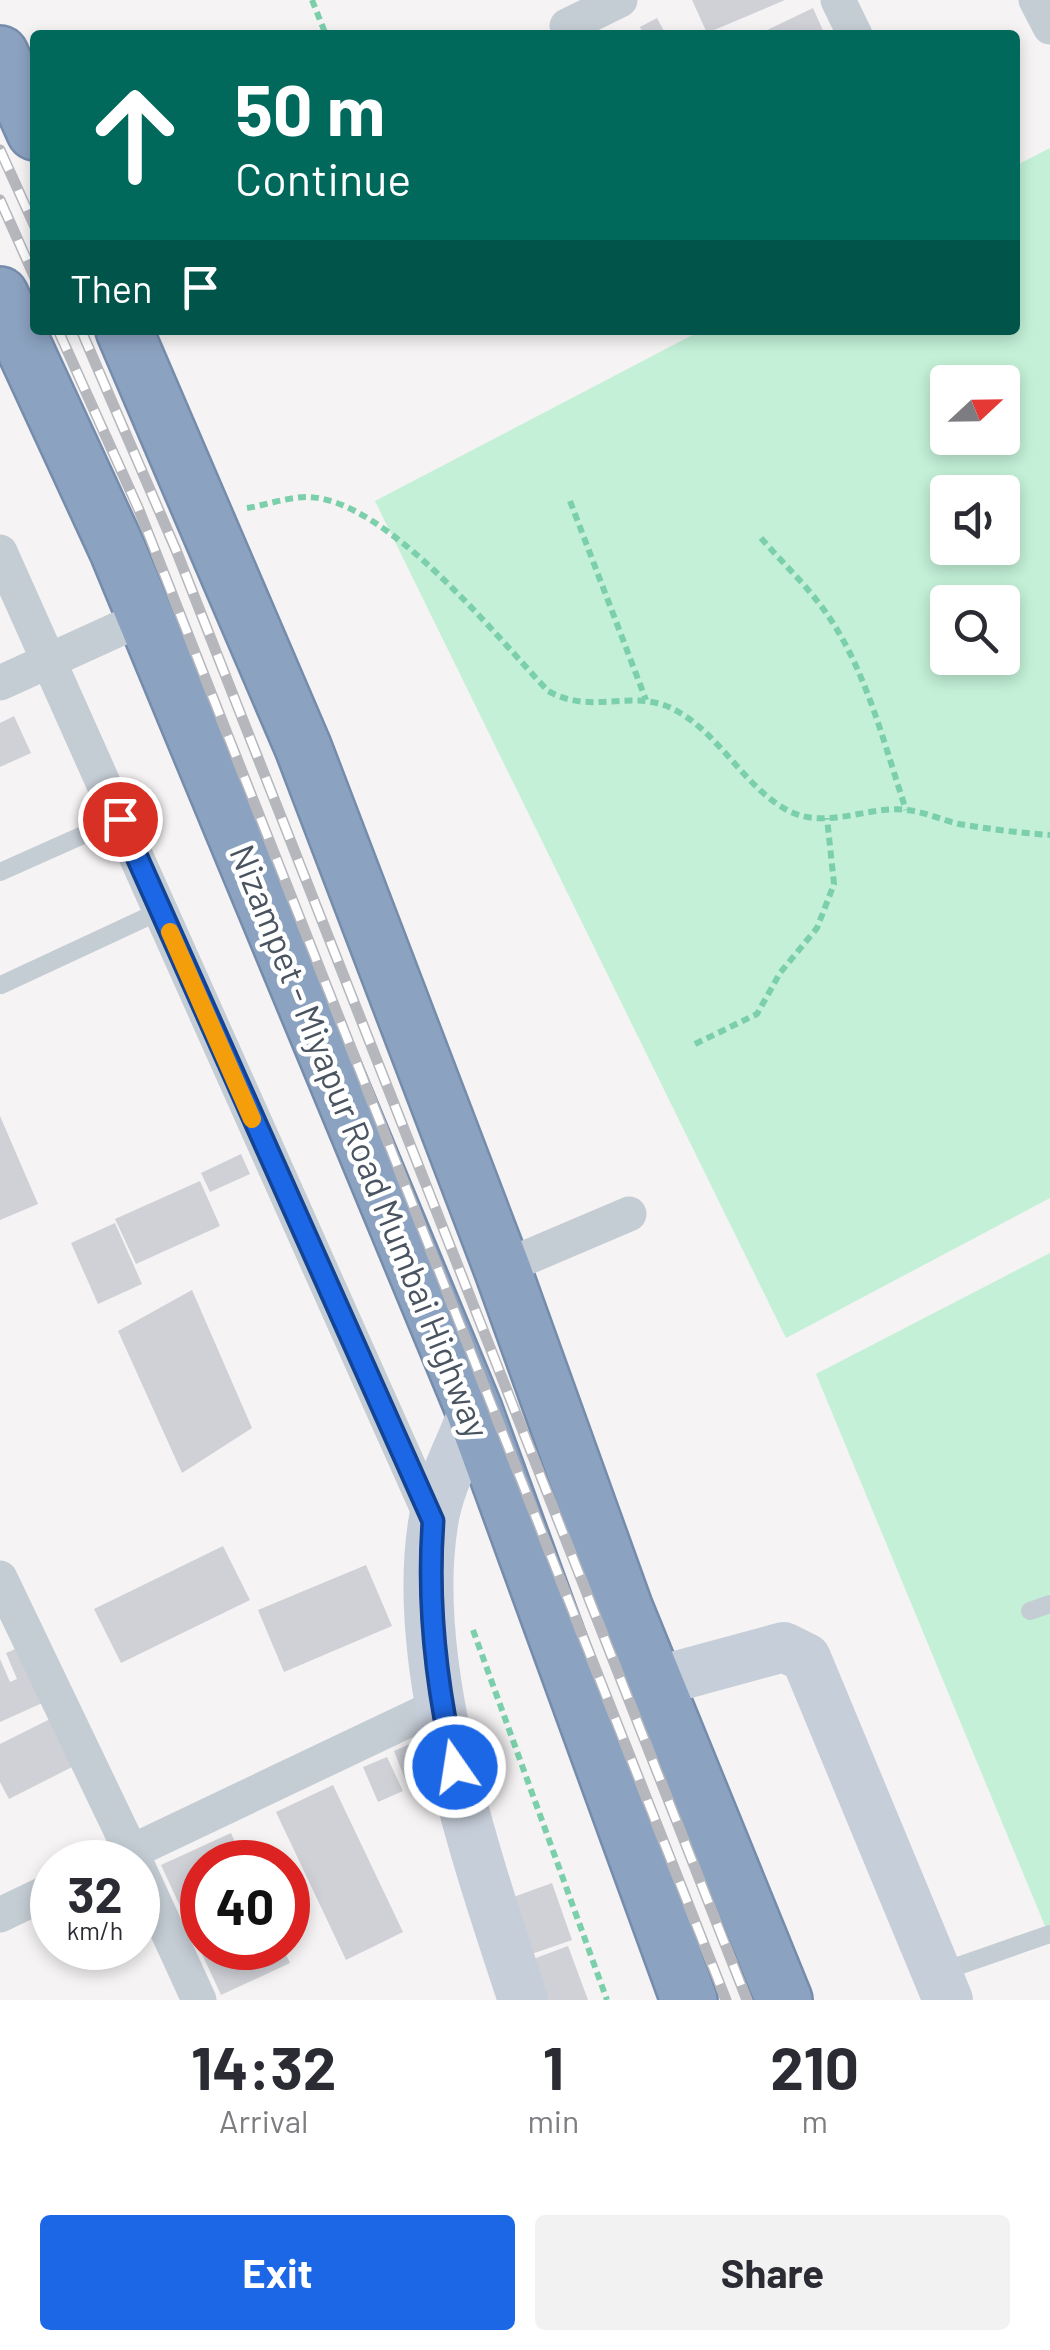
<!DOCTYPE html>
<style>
body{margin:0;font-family:Barlow,sans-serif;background:#f2f2f3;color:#2b2b33;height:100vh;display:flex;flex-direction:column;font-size:38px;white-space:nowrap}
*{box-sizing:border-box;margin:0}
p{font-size:32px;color:#7c7c81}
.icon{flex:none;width:55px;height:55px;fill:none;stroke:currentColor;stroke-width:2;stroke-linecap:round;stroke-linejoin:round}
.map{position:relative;height:2000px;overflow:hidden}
.side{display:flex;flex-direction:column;background:#fff;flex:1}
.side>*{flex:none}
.top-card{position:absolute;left:30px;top:30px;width:990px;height:305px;border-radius:10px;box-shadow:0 5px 15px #0003;background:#00695c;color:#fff;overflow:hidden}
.needle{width:65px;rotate:68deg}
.tools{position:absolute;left:930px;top:365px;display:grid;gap:20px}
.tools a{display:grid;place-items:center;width:90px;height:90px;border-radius:10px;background:#fff;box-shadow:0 5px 15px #0003;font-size:50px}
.speed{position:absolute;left:30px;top:1840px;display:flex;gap:20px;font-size:50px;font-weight:700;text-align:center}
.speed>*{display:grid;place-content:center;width:130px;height:130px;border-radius:50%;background:#fff;box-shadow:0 5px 15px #0003;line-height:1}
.speed small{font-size:25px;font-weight:400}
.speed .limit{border:15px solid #d22;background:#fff;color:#111}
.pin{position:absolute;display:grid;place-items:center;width:85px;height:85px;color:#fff;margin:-42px;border:5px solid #fff;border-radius:50%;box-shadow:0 2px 10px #0007}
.me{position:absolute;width:110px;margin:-55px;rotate:347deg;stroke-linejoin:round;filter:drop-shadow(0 0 8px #0008)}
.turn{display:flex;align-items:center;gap:35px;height:210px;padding:0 40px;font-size:45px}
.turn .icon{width:130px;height:130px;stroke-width:2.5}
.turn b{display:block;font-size:70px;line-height:85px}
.then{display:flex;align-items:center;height:95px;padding:0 40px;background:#0003;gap:20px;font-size:38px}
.eta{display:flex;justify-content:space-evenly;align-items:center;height:170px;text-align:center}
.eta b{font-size:60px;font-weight:700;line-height:70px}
.button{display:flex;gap:20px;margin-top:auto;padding:20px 40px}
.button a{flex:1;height:115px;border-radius:10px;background:#1c67e5;color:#fff;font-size:40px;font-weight:700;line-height:115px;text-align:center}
.button a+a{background:#f2f2f3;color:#2b2b33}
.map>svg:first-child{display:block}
.green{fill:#c3f0d7;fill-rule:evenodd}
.building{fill:#cfd1d7}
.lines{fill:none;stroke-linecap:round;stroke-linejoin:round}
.highway-casing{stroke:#768cac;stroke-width:60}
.path{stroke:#7bcfab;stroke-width:6;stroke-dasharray:8 5;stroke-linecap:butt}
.lane{stroke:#c4ccd4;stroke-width:18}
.street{stroke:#c4ccd4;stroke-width:35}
.secondary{stroke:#c6ceda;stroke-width:50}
.highway{stroke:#8ba2c0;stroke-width:55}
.rail-casing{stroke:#b5b7bd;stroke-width:11}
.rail{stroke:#fff;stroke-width:8;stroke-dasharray:22;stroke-linecap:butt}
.route-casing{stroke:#124395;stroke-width:25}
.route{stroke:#1c67e5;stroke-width:18}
.slow{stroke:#f59e0b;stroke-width:18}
.labels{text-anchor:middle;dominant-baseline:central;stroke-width:9;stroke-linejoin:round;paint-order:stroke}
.street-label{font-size:35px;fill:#4a5460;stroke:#fff}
</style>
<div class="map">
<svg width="1050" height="2000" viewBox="0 0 1050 2000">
<rect width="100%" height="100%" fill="#f5f3f3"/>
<path class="green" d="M1050,148V1198L786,1338L375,501L702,330H1015V166ZM948,382H1002V438H948ZM948,492H1002V548H948ZM948,602H1002V658H948Z
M1050,1253V1938L816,1374Z"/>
<path class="building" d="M692,0H785L707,33Z
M813,8L825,35H757Z
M657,18L666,35H644L640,27Z
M14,716L31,753L0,767V723Z
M0,1116L38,1204L0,1220Z
M241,1154L250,1174L210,1192L201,1173Z
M200,1181L220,1226L136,1264L115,1219Z
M115,1223L142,1284L98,1304L71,1243Z
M192,1290L252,1428L182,1473L118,1331Z
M223,1546L250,1600L121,1663L94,1609Z
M366,1565L392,1626L284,1672L258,1610Z
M25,1645L49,1700L0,1722V1659L10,1682L17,1679L6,1653Z
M52,1718L76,1765L9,1799L0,1782V1744Z
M417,1741L435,1785L411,1794L394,1751Z
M387,1757L403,1791L378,1802L363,1767Z
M333,1785L403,1932L346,1960L276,1812Z
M231,1833L244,1862H202V1948H283L290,1963L221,1995L161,1865Z
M552,1883L572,1940L526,1956L505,1900Z
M568,1946L588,2000H543L528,1961Z"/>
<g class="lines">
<g class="highway-casing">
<path id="highway" d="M0,54L35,132
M0,295L118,551L474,1410L689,2000
M124,330L303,747L502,1268L624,1607L784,2000"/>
</g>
<path class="path" d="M312,0L326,35
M570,501L646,700
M247,508C266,505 288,497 307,497C386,498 496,636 548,691C592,716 633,688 673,709C719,732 743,786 787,810C825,831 868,805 907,810C925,812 942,820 959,824C989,829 1020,833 1050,835
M761,538C780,560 801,580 818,602C864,660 883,741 906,810
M695,1044L757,1014L780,973L817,928L834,884L827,818
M473,1630L607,2000"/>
<path class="lane" d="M0,872L119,819
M1,985L160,911
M1030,1611L1050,1604
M938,1973L1050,1934"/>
<path class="street" d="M838,0L855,35
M1036,0L1050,27
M567,26L620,0
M0,552L433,1521
M0,683L145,617
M502,1268L629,1214
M0,1578L136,1862
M110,1862L440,1705
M138,1867L199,2000
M0,1915L52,1890"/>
<path class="secondary" d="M474,1410C461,1446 438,1486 433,1524C410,1668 478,1863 523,2000
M655,1682L784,1647L806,1658L948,2000"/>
<use href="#highway" class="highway"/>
<g class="rail-casing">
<path id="rail" d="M0,150L35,227
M0,200L35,278
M58,330L139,510L726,2000
M81,330L176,550L747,2000"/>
</g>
<use href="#rail" class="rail"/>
</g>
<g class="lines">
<g class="route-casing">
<path id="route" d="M120,819L433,1521C427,1605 436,1686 455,1767"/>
</g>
<use href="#route" class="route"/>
<path class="slow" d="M170,932L252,1119"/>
</g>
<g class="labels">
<g class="street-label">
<text transform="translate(361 1141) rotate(68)">Nizampet - Miyapur Road Mumbai Highway</text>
</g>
</g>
</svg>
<div class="tools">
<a><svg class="needle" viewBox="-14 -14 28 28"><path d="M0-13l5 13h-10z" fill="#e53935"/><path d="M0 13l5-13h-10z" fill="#7c7c81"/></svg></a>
<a><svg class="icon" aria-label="sound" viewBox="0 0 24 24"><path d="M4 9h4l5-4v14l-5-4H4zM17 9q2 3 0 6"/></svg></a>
<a><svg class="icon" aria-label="search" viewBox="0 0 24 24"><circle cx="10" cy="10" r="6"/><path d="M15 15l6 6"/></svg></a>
</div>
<div class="speed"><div>32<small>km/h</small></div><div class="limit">40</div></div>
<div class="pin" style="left:120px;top:819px;background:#d93025"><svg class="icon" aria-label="arrive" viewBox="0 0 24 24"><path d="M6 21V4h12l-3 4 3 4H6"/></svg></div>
<svg class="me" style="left:455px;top:1767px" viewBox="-20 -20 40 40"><circle r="17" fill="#1c67e5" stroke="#fff" stroke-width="3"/><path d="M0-11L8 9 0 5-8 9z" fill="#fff"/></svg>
<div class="top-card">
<div class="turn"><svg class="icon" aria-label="ahead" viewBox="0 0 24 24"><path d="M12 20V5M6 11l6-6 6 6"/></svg><div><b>50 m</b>Continue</div></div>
<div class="then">Then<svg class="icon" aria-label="arrive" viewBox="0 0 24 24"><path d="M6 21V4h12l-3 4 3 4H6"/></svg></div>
</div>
</div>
<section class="side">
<div class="eta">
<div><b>14:32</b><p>Arrival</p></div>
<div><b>1</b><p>min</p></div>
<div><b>210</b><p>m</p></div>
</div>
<div class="button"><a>Exit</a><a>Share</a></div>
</section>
